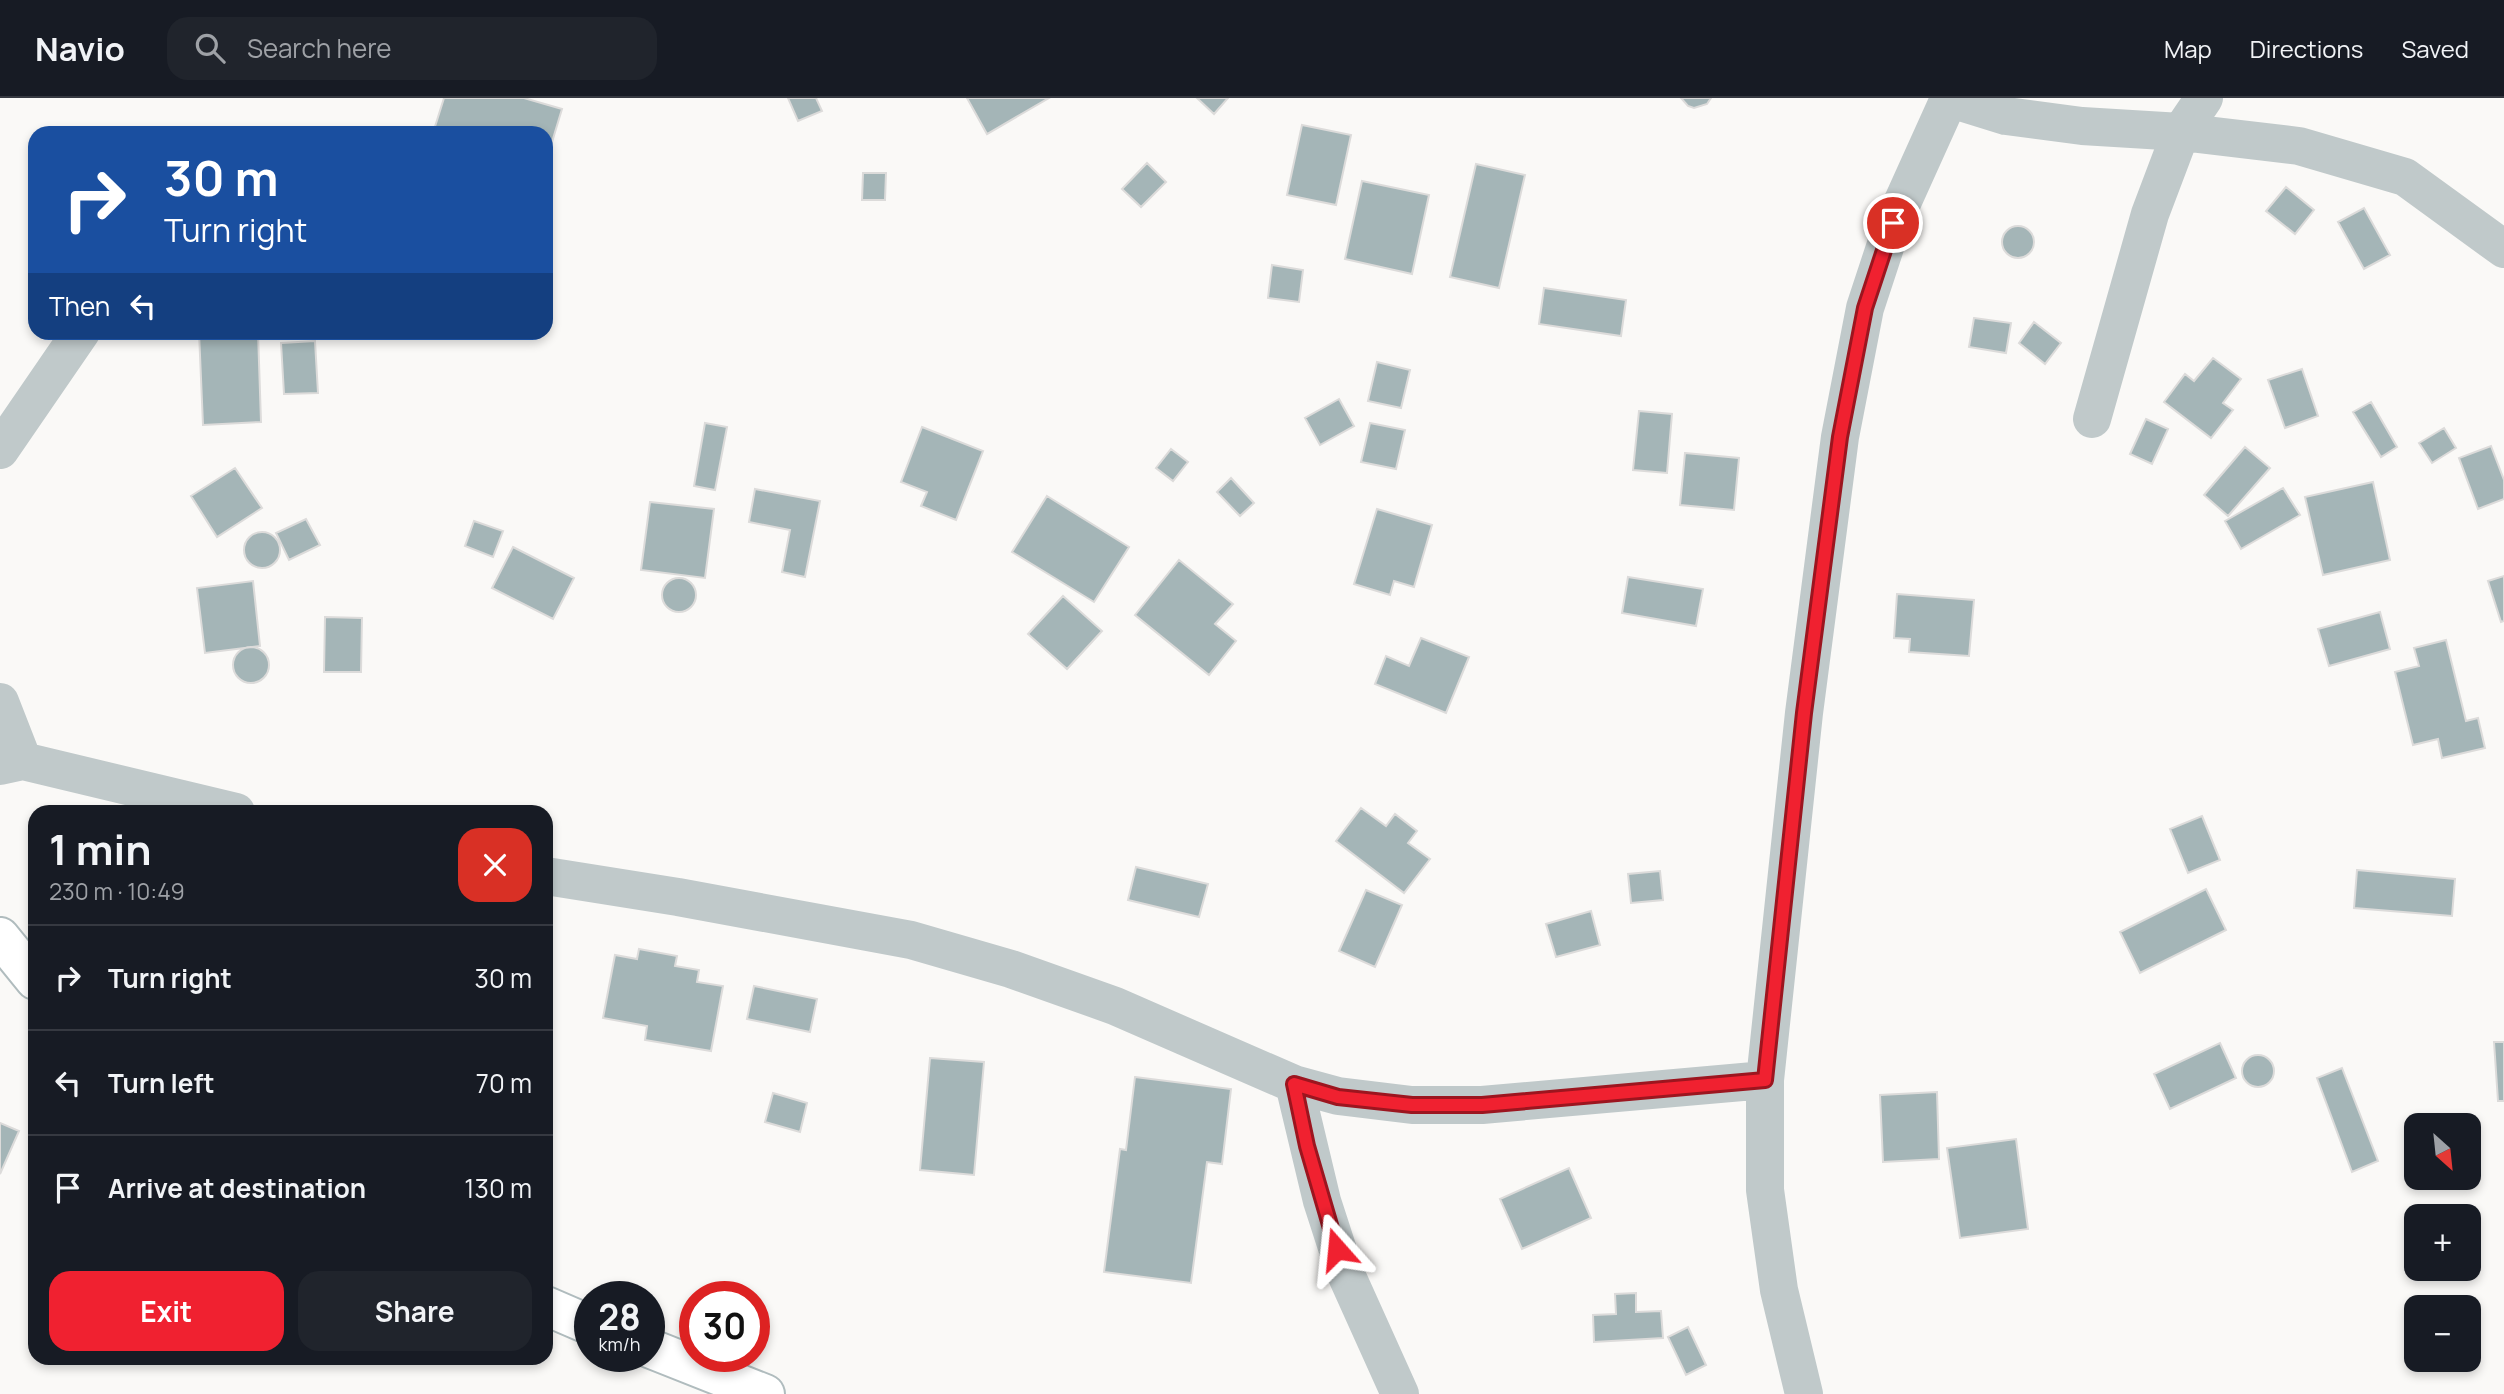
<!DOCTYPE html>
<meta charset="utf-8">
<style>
body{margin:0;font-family:Manrope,sans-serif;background:#20242c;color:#f1f3f6;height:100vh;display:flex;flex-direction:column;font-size:26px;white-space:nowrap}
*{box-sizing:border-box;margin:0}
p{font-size:23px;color:#9ea1a6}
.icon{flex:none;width:38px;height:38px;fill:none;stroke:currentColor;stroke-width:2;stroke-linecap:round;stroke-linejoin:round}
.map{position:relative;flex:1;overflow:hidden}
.drawer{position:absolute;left:28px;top:707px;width:525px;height:560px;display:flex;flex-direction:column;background:#171b24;border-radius:21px;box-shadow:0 4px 10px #0003}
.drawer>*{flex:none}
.top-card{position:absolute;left:28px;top:28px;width:525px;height:214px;border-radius:21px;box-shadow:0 4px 10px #0003;background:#1a4fa0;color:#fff;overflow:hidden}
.needle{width:46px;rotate:153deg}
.buttons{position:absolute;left:2404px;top:1015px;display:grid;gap:14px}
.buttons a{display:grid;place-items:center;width:77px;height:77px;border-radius:14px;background:#171b24;box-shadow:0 4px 10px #0003;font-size:35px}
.speed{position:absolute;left:574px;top:1183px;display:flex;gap:14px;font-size:35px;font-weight:700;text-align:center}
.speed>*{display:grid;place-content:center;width:91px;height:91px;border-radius:50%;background:#171b24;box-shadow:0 4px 10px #0003;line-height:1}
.speed small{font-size:18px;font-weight:400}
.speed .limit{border:10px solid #d22;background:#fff;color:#111}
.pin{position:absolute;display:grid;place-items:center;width:60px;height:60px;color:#fff;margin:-30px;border:4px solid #fff;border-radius:50%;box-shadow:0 2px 7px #0007}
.me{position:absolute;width:77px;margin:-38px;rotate:342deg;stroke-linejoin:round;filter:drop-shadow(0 0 5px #0008)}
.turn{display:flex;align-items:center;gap:24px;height:147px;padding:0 21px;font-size:32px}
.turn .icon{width:91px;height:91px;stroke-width:2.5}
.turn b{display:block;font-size:49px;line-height:60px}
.then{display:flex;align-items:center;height:66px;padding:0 21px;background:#0003;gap:14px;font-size:26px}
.round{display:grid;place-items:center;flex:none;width:74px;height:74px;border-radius:21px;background:#20242c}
.headline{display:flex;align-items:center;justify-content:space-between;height:119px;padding:0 21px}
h1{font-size:42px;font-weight:700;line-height:52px}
.cta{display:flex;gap:14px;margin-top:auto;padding:14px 21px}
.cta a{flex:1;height:80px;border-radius:21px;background:#f02130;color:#fff;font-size:28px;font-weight:700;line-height:80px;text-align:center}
.cta a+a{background:#20242c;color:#f1f3f6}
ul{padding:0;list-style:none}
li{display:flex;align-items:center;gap:21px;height:105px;padding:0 21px;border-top:2px solid #363941}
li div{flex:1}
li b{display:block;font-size:26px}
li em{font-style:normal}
header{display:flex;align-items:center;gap:42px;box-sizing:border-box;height:98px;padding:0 35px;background:#171b24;border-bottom:2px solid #363941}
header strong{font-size:33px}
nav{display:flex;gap:38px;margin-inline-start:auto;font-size:24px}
.search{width:490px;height:63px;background:#20242c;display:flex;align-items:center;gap:18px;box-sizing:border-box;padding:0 24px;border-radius:21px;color:#9ea1a6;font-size:26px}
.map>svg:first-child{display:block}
.building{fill:#a4b5b7;stroke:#dcdbda;stroke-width:2}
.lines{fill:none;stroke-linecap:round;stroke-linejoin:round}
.secondary-casing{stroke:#b0bcbe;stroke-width:42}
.street{stroke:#c0c9ca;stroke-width:38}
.secondary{stroke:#fff;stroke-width:38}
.route-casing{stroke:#9c151f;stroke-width:18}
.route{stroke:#f02130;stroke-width:12}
</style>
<header>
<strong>Navio</strong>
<div class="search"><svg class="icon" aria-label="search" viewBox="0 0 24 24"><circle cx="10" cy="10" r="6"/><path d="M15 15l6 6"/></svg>Search here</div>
<nav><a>Map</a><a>Directions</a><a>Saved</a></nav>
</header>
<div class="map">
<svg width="2504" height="1296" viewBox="0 0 2504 1296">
<rect width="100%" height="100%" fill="#faf9f7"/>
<path class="building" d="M444,0H524L562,11L546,64V35H433Z
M788,0H816L822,13L798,23Z
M967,0H1049L987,36Z
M1197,0H1228L1214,16Z
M1681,0H1711L1707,6L1694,10L1688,8Z
M1302,27L1351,37L1336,107L1287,97Z
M1147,65L1166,84L1141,109L1122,91Z
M1476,66L1525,77L1499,190L1450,179Z
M863,75H886L885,102H862Z
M1362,83L1429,97L1412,176L1345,161Z
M2286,89L2314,112L2295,136L2266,113Z
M2364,110L2390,157L2364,171L2338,124Z
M2002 144a16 16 0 1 1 32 0a16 16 0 1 1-32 0Z
M1272,167L1303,172L1299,204L1268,200Z
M1544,190L1626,202L1621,238L1539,226Z
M1974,220L2011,225L2006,255L1969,249Z
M2034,224L2061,245L2045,266L2019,245Z
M199,234H258L261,324L203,327Z
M315,243L318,295L284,296L281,245Z
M2213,260L2241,281L2223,305L2233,312L2211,340L2164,304L2185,276L2194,283Z
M1377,264L1410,272L1401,310L1368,303Z
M2302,271L2318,318L2285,330L2268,282Z
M1339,301L1354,328L1320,347L1305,320Z
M2371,304L2397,349L2381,359L2353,314Z
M1639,313L1672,316L1667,375L1633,372Z
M2146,321L2168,331L2152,366L2130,356Z
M705,325L727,329L715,392L694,388Z
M1370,325L1405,332L1396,371L1361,364Z
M922,329L983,353L956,422L921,408L927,394L901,384Z
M2444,330L2456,350L2432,365L2419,345Z
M2491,348L2504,382V401L2478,411L2459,360Z
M2245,349L2270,370L2228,418L2204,397Z
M1171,351L1188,364L1173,383L1156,370Z
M1685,355L1739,360L1734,412L1680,407Z
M235,370L262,410L217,439L191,398Z
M1231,380L1254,405L1240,418L1217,394Z
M2373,384L2390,462L2323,477L2305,399Z
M2283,390L2300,417L2241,451L2225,423Z
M755,391L820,403L805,479L782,474L790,432L749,424Z
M1047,398L1129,449L1094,504L1012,454Z
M650,404L714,411L705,480L641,472Z
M1377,411L1432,427L1414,489L1394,483L1390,497L1354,486Z
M306,421L320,447L289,462L276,435Z
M474,423L503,433L493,459L465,448Z
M244 452a18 18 0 1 1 36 0a18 18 0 1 1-36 0Z
M513,449L574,480L553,521L492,490Z
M1179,462L1233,506L1215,526L1236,543L1209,577L1135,517Z
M2504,478V523L2501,524L2488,483Z
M1628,479L1703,491L1696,528L1622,515Z
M662 497a17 17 0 1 1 34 0a17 17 0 1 1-34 0Z
M253,483L260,548L205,555L197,490Z
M1897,496L1974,502L1969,558L1909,554L1910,541L1894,540Z
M1063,498L1102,533L1067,571L1028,536Z
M2380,514L2390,551L2329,568L2318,531Z
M325,519L362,520L361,574H324Z
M1421,540L1469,559L1446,615L1375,586L1386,558L1409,568Z
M2446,542L2466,623L2478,620L2485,650L2442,660L2438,641L2413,647L2395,574L2419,568L2414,550Z
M233 567a18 18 0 1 1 36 0a18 18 0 1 1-36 0Z
M1361,710L1386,728L1395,716L1417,733L1408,745L1430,761L1404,795L1336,743Z
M2202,718L2220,762L2188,775L2170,731Z
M1136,769L1208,786L1199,819L1128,802Z
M2357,772L2455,781L2452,818L2354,810Z
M1660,773L1663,802L1631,805L1628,776Z
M2206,791L2226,832L2140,875L2120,834Z
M1366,792L1402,807L1375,869L1339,853Z
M1591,813L1600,847L1556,859L1546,826Z
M639,851L677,858L675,868L699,872L697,884L723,888L711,953L645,942L647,928L603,920L615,857L637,861Z
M754,888L817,901L810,934L747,921Z
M2494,944H2504V1003H2498Z
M2220,945L2236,980L2170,1011L2154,976Z
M2242 973a16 16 0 1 1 32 0a16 16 0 1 1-32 0Z
M930,960L984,964L974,1077L920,1072Z
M2342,970L2378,1063L2352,1074L2317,980Z
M1135,979L1231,991L1222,1066L1207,1064L1191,1185L1104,1174L1120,1051L1126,1052Z
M1937,994L1939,1061L1883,1064L1880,997Z
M773,995L807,1005L800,1034L765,1024Z
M0,1025L19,1033L0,1076Z
M2016,1041L2028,1131L1960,1140L1947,1050Z
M1569,1070L1591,1120L1522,1151L1500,1101Z
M1636,1195V1214L1661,1213L1663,1240L1594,1244L1593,1217L1616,1216L1615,1196Z
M1688,1229L1706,1267L1686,1277L1668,1239Z"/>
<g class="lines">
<g class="secondary-casing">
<path id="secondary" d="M0,839L35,882
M546,1208L590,1227
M649,1250L765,1296"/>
</g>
<path class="street" d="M1948,0L2006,18L2082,28L2181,34L2299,48L2405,79L2504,151
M2092,321L2150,116L2181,34L2204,0
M0,352L81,234
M0,604L23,663
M0,668L23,663L236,714
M546,778L678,799L911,842L1011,871L1115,908L1294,986L1338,998L1412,1007H1482L1765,982
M1294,986L1322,1103L1345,1174L1400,1296
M1804,1296L1779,1192L1765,1092V982L1804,615L1840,339L1865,210L1893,125L1949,1"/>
<use href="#secondary" class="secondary"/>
</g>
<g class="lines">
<g class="route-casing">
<path id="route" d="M1337,1151L1307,1048L1294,986L1338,999L1412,1007H1482L1765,982L1804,615L1840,339L1865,210L1893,125"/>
</g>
<use href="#route" class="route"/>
</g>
</svg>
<div class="buttons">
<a><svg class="needle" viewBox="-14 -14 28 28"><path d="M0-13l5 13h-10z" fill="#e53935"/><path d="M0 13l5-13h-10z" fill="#9ea1a6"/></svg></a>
<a>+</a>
<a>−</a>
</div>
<div class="speed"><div>28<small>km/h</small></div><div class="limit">30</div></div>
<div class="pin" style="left:1893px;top:125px;background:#d93025"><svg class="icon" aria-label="arrive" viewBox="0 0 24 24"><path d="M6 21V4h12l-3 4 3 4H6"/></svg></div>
<svg class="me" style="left:1337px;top:1151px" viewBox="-20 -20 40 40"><path d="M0-17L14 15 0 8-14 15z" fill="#f02130" stroke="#fff" stroke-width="4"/></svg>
<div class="top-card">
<div class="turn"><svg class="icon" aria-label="right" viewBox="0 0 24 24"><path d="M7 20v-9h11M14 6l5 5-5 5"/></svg><div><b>30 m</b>Turn right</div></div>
<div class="then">Then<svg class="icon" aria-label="left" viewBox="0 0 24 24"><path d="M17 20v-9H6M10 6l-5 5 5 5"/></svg></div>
</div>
<section class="drawer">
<div class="headline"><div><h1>1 min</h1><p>230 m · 10:49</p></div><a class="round" style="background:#d93025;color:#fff"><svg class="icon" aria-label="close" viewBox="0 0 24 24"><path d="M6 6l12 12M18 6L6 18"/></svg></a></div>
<ul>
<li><svg class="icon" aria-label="right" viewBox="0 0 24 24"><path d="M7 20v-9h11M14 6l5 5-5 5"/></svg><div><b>Turn right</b></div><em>30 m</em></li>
<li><svg class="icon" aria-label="left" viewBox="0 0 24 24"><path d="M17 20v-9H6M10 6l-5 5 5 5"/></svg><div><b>Turn left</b></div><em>70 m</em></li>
<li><svg class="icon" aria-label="arrive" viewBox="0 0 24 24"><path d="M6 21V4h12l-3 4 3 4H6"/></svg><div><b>Arrive at destination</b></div><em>130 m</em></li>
</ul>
<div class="cta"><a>Exit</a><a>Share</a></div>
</section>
</div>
